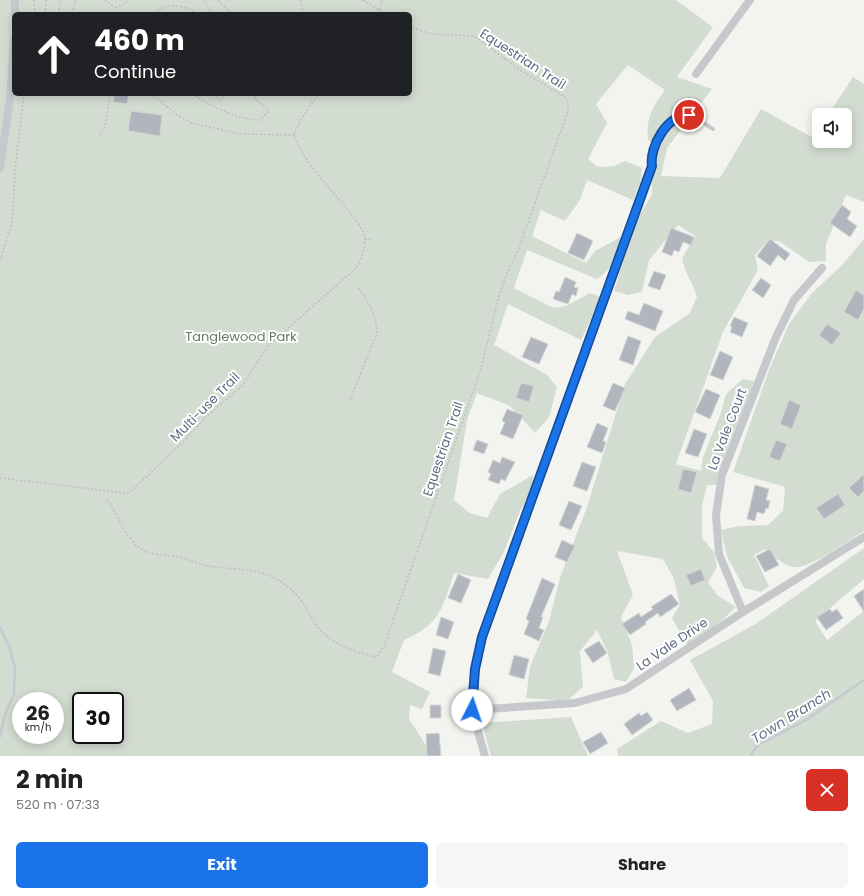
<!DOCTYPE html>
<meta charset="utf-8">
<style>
body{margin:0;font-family:Poppins,sans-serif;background:#f6f6f6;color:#222;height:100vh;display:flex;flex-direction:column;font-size:15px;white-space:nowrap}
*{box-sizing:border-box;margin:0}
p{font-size:13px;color:#767676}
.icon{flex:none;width:22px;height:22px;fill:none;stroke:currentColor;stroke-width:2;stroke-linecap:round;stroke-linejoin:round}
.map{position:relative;height:756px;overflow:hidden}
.sheet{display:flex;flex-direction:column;background:#fff;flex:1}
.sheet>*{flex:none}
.hud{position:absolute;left:12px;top:12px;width:400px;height:84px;border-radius:6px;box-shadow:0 2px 10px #0003;background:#202124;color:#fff;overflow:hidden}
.fabs{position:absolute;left:812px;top:108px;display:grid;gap:8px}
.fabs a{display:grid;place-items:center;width:40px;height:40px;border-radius:6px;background:#fff;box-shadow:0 2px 10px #0003;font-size:20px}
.speed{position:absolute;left:12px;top:692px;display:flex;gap:8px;font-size:20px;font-weight:700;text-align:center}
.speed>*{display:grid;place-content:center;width:52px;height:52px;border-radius:50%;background:#fff;box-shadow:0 2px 10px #0003;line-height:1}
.speed small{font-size:10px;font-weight:400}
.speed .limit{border:2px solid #111;border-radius:6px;background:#fff;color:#111}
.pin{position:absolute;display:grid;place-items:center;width:34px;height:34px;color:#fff;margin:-17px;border:2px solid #fff;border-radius:50%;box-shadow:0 1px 4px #0007}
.me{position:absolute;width:44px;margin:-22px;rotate:4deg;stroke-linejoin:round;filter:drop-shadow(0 0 3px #0008)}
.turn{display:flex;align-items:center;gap:14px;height:84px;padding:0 16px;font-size:18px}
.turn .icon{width:52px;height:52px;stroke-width:2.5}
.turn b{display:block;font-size:28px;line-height:34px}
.round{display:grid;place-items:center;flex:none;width:42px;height:42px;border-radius:6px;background:#f6f6f6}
.headline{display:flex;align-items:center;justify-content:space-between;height:68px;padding:0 16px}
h1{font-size:24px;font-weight:700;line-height:30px}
.primary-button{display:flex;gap:8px;margin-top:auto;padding:8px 16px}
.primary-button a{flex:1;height:46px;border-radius:6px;background:#1a73e8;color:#fff;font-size:16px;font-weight:700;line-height:46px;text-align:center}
.primary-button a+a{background:#f6f6f6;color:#222}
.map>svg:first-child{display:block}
.green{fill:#d3dcd1;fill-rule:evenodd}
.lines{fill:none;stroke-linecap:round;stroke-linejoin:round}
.stream{stroke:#c3cad1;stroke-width:2.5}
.building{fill:#b1b5bd;stroke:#d5d5d3}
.path{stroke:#bdbec1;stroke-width:1.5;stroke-dasharray:2 2;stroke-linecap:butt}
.service{stroke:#c6c8cc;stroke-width:4}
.minor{stroke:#c6c8cc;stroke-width:8}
.route-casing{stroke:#114b97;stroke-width:10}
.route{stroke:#1a73e8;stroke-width:7}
.labels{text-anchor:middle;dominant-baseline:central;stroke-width:4;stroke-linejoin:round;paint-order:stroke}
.street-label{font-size:13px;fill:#616c83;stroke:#fff}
.park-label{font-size:13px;fill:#617a61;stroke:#fff}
.water-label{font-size:14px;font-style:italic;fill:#627487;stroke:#fff}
</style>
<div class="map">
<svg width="864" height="756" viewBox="0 0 864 756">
<rect width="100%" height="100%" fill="#f3f4f0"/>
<path class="green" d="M0,0H676L713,27L677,77L712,89L667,148L661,176L720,178L761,109L812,137L819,128V141H845V115H828L853,77L864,84V202L846,195L826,244V261L809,262L779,241H768L755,255L758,270L723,332L676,464L701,471L703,457L720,415L726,394L743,379L754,381L718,485H707L702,506V538L714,552L717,567L708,582L717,595L736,607L714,628L687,645L672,618L680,605L674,579L663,559L617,551L633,595L621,617L632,645L634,668L626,682L614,679L608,653L597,630L580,651L583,687L567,701L526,698L530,667L549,621L560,578L587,507L625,384L655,337L690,313L697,297C693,283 684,272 682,258L695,236L678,225L649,260L642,292L628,295L614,291L635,223L652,194L651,142L648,140C646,117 652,108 665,90L628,65L596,104L607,123L588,159L598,167L614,166L625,161L642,168L640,182L633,200L587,180L580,200L565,221L541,210L532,236L586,263L595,251L621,237C616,255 613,269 597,279L527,250L514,288L554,308L566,306L590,293L601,297L581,340L508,304L494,345L547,375L557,387L549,417L535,433L510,406L477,393L467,420L454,500L470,513L487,518L500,494L533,475V489L520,511L504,552L488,579L454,573C443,607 440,625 404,640L392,672L430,692L422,709L410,705L409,719L433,756H0ZM14,14H410V94H14ZM21,701H55V735H21ZM81,701H115V735H81Z
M864,239V531C851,539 808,570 794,567C783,565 773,556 765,549L754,555L769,586L761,592L744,588L727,556L721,530L739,526L768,525L783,511L785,487L733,472L769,370L789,324L812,293L842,265Z
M864,548V579L815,621L827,640L864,611V756H618L617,749L661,721L688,733L712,724L713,701L690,660L754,625Z
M571,717L588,756H491L482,723Z"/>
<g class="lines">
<path class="stream" d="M0,627L9,646L15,668L14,694L5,714L0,737
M750,756L758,745L806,720L864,680"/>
</g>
<path class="building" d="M114,94H129L127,104L113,102Z
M131,111L162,115L160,136L128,131Z
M842,205L851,212L847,219L857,226L850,237L830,223Z
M671,228L694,237L691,245L683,242L679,252L674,250L672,256L662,252Z
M577,233L593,241L584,260L568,253Z
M770,239L790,254L785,261L778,255L770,266L757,256Z
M654,271L666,275L660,290L648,286Z
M565,277L576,282L574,287L578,288L576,296L572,294L568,304L553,299L556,291L559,292Z
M761,278L771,285L763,298L752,290Z
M856,290L864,295V309L858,320L844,312Z
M644,303L663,311L655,331L625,319L628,311L639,315Z
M734,317L748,323L742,337L730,332L732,327L730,326Z
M827,324L841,333L832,345L819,335Z
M628,336L641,341L633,365L619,360Z
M531,337L548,344L539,364L522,357Z
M720,351L733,357L723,380L710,375Z
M521,383L534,386L529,402L516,398Z
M613,383L625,388L615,411L603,406Z
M706,389L720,395L710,419L695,412Z
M789,400L801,405L792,429L780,424Z
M507,409L523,415L513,439L500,434L505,422L502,421Z
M597,423L608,428L603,441L606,442L602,453L587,447Z
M694,429L707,434L698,457L685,453Z
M477,440L488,444L484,454L473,450Z
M776,440L787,444L780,461L769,457Z
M502,457L515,462L505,481L501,479L499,484L488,480L491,474L488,472L493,460L500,463Z
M582,462L596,467L587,491L573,486Z
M683,469L697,472L691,493L678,489Z
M864,474V491L858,497L849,488Z
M755,485L769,489L766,500L770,501L768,509L766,508L764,514L757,512L755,521L747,519Z
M838,494L845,505L824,519L816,508Z
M569,501L582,506L571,530L559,525Z
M562,540L575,546L567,562L555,557Z
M770,549L779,565L765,572L756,556Z
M701,569L705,580L691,586L686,575Z
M458,574L471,580L461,603L448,598Z
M542,578L555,584L541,617H543L539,628L544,630L539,641L524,634L529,621L526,619Z
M864,589V612L854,596Z
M671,594L679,604L660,617L658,613L645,622L646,624L630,635L622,624L639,613L641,617L653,609L651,607Z
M830,609L832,612L837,609L843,618L826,630L817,617Z
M441,617L454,622L448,639L436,635Z
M599,641L607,653L593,663L584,650Z
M433,648L446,651L440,676L428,673Z
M514,655L529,659L524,679L509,675Z
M689,688L696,700L677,711L670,700Z
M430,705H441V718H430Z
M647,712L653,720L632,735L624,724L639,713L641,716Z
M601,732L608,743L590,754L583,742Z
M439,733L441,756H427L426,734Z"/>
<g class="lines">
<path class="path" d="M34,0L35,14
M105,0L115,7L121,6L129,0
M204,0L211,14
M218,0L232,14
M301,0L303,14
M363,0L385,14
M45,14L46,0
M58,14L61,0
M72,14L76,0
M155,14C165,0 185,6 198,14
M378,14L382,0
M151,94L180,117L192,123L239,134L294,135
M192,94C212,106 236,120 260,120L268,112L267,108L256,100L254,94
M213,94L218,99H222L225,94
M100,136L106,123L110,94
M365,239H371
M0,261L11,226L13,210L15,170L24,94
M350,400L377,333C376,314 369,302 358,287
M0,478L124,493L130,492L182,443L207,416L242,386L268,346L355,269C361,260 367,247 364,235C362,227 355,220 351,214C331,188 305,166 294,135L300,121L318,94
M107,500C117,513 125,536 137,546C148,555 160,554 174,556C186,558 197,564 209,566C231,570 256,567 276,579C291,587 302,599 309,613C312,619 315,624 319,629C333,644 355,652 375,657L379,655L384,646L481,369L497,303L506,275L517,253L563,125L568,111V102L565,97L520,70L474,36L431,34L410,27"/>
<path class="service" d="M652,167C652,164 651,160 651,157C653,144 673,111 688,115C697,116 706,125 713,129"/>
<path class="minor" d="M15,0V14
M696,74L750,0
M0,168L10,100L14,40
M743,612L719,554L716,515L722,475L776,337L794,300L822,268
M472,710L575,703L626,689L743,612L864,537
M485,756L472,710L475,669L482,637L652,167"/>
</g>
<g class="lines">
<g class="route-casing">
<path id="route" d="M472,710L475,669L482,637L652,166C649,147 667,115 689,115"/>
</g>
<use href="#route" class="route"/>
</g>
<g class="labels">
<g class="street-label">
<text transform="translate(523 59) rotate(33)">Equestrian Trail</text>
<text transform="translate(205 407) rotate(-45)">Multi-use Trail</text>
<text transform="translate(727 429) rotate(-69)">La Vale Court</text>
<text transform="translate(443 449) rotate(-71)">Equestrian Trail</text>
<text transform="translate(672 644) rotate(-34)">La Vale Drive</text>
</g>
<g class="park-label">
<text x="241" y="336">Tanglewood Park</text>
</g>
<g class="water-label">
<text transform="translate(791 716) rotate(-32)">Town Branch</text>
</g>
</g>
</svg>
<div class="fabs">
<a><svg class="icon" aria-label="sound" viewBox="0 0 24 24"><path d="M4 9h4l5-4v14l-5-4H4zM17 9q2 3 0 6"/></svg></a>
</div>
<div class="speed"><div>26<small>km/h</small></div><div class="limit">30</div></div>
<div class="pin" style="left:689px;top:115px;background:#d93025"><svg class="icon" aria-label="arrive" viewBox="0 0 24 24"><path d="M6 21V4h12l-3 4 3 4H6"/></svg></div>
<svg class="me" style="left:472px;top:710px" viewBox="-20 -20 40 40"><circle r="19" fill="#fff"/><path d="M0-13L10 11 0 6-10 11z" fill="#1a73e8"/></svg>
<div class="hud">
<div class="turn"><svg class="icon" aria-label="ahead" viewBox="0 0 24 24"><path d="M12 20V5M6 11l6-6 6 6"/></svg><div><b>460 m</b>Continue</div></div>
</div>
</div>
<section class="sheet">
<div class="headline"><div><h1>2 min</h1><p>520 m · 07:33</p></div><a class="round" style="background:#d93025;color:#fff"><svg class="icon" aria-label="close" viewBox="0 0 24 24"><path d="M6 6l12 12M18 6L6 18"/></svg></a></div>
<div class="primary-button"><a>Exit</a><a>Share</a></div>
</section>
